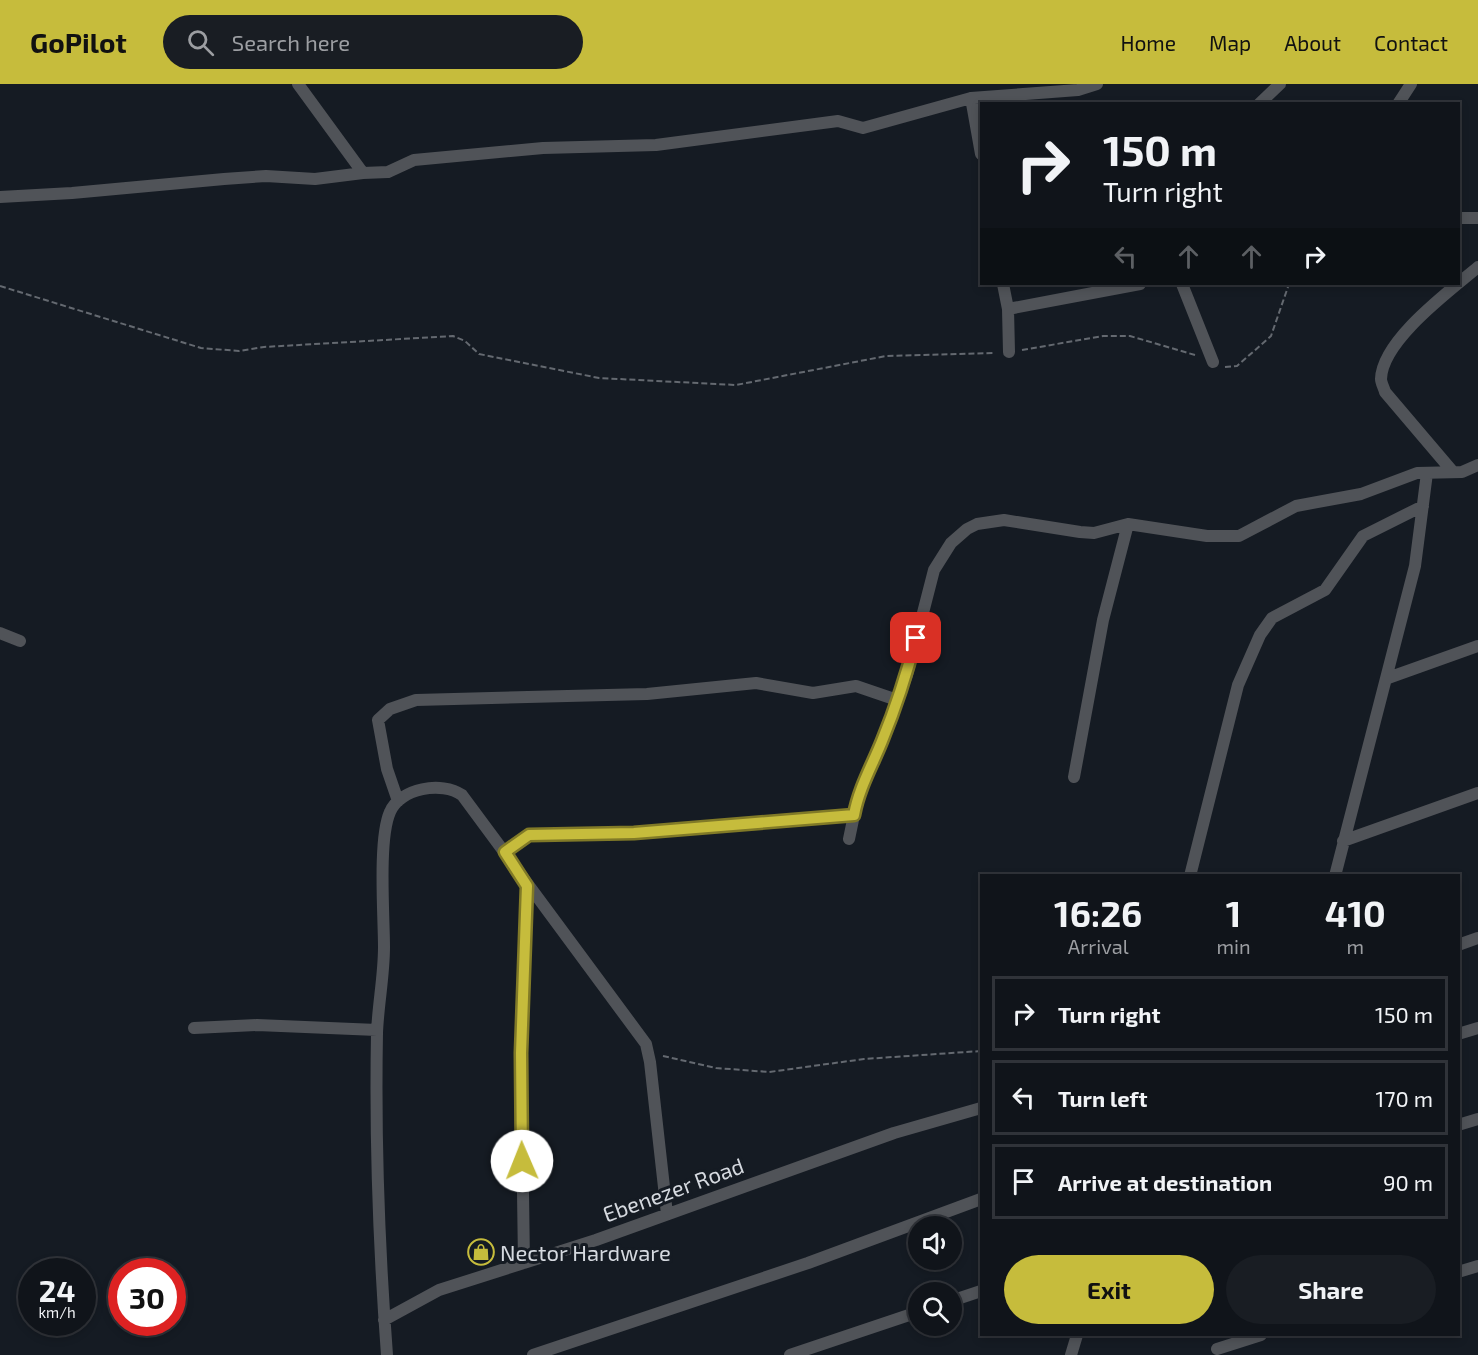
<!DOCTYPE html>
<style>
body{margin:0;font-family:"Exo 2",sans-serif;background:#191d23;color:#f1f3f6;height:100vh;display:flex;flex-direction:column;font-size:22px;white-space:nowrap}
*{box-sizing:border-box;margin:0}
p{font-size:20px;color:#9c9ea2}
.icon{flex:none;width:33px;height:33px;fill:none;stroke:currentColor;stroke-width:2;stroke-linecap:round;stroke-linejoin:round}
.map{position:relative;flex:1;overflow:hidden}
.side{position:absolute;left:980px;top:790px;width:480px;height:462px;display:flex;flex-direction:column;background:#10141a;border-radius:0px;box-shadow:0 3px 9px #0003,0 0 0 2px #303339}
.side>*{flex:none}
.guide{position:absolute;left:980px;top:18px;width:480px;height:183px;border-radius:0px;box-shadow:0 3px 9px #0003,0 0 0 2px #303339;background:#10141a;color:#f1f3f6;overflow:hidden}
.fabs{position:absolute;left:908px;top:1132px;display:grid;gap:12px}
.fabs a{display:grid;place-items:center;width:54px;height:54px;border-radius:50%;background:#10141a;box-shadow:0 3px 9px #0003,0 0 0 2px #303339;font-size:30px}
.speed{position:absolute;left:18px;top:1174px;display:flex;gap:12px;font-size:30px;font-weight:700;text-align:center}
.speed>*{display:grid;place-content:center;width:78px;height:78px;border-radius:50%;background:#10141a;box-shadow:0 3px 9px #0003,0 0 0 2px #303339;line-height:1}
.speed small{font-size:15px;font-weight:400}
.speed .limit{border:9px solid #d22;background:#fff;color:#111}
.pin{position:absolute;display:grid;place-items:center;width:51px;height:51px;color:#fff;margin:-26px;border-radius:12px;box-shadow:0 3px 9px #0006}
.me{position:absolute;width:66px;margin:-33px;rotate:359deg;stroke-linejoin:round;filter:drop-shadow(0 0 4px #0008)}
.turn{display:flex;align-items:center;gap:21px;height:126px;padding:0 24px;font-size:27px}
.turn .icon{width:78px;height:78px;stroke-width:2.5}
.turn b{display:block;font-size:42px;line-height:51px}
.lanes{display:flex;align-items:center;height:57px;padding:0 24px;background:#0003;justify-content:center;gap:30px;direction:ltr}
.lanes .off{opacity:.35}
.eta{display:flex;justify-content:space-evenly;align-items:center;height:102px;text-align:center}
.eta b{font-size:36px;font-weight:700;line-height:42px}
.cta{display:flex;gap:12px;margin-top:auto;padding:12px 24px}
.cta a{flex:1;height:69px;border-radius:36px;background:#c6bc3c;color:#111;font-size:24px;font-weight:700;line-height:69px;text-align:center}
.cta a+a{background:#191d23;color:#f1f3f6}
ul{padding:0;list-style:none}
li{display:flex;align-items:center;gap:18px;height:75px;margin:0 12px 9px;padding:0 12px;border:3px solid #303339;border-radius:0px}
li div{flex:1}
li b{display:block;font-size:22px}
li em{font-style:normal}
header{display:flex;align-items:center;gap:36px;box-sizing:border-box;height:84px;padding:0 30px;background:#c6bc3c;color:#111}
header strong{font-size:28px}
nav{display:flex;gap:33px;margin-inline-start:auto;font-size:21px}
.search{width:420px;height:54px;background:#191d23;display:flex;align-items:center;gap:15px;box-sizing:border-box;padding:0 21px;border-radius:33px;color:#9c9ea2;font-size:22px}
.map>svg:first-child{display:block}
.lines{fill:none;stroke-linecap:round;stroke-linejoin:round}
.path{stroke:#646970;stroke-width:2;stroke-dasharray:6 3;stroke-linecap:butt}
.street{stroke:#505358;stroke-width:12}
.route-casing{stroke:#817a27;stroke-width:15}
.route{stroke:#c6bc3c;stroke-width:10}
.labels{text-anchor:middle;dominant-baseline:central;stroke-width:6;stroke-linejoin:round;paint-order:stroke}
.street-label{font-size:22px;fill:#d5d9df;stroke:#151b23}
.poi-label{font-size:22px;fill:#d5d9df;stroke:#151b23;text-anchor:start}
</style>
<header>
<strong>GoPilot</strong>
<div class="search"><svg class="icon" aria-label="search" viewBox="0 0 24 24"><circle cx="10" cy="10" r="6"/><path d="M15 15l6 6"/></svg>Search here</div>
<nav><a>Home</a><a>Map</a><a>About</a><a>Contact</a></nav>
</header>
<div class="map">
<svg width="1478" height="1271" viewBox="0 0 1478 1271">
<rect width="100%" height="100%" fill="#151b23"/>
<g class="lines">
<path class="path" d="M0,202L201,264L239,267L264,263L453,252L465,257L479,270L599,294L736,301L886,272L995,269
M1022,266L1103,252H1130L1195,271
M1225,283L1237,282L1271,252L1289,200
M663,972L716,984L769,988L864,975L981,967"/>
<path class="street" d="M298,0L363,89L388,88L414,76L543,64L656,61L838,37L863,44L971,14L1078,6L1097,0
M971,14L981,70
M1259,20L1280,0
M1398,20L1411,0
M0,113L72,109L224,95L266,92L315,95L363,89
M1458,134H1478
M1003,200L1008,225L1009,268
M1182,200L1213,278
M1008,225L1140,200
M1453,388L1385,308C1384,304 1381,299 1381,295C1382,256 1451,206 1478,183
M0,549L20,557
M1388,594L1478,562
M1074,693L1103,536L1128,440
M398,717L387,685L378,636L390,625L416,616L647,610L756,599L813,609L856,602L897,616
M849,755L858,712L883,654L907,591L934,486L951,459L967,445L977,440L1004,436L1080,448L1094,449L1128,440L1207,452H1239L1296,422L1361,410L1417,389L1462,388L1478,381
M1343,757L1478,709
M505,768L529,751L635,749L853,731
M1190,792L1238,601L1260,551L1272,534L1325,506L1363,452L1423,422
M1335,792L1415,482L1427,389
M1458,861L1478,854
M194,944L257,941L377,946
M1458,950L1478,944
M1458,1041L1478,1035
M524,1179L521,969L527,802
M1458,1188L1478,1182
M951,1217L981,1207
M384,1236L439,1206L596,1156L894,1049L981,1024
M1217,1265L1261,1251
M387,1271C379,1164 375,1056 377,949C378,921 384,892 384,863C384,832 378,755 390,728C400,704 442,697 462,711L646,960L650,978L667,1130
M533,1271L808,1179L981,1115
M790,1271L918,1228
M1071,1271L1077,1251"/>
</g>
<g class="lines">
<g class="route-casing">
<path id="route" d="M522,1077L521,969L527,802L505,768L529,751L634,749L854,731C859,704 872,682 882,657C896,623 907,589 916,554"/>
</g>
<use href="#route" class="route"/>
</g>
<defs>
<g id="shop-ring" transform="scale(1.35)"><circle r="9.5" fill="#151b23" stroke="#c6bc3c" stroke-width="1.5"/><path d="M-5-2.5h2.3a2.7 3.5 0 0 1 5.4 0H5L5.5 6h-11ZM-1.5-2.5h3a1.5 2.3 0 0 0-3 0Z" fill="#c6bc3c"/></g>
</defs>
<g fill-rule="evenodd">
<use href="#shop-ring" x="481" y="1168"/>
</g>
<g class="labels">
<g class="street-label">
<text transform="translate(673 1105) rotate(-20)">Ebenezer Road</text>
</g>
<g class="poi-label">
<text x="500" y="1168">Nector Hardware</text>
</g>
</g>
</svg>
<div class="fabs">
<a><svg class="icon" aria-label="sound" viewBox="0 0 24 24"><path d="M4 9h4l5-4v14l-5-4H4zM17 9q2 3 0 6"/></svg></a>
<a><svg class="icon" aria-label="search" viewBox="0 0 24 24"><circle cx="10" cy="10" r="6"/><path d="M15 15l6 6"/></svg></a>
</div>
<div class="speed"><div>24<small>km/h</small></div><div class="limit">30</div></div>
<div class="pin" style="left:916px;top:554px;background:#d93025"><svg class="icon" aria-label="arrive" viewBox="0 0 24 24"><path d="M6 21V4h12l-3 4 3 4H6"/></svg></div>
<svg class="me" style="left:522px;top:1077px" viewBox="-20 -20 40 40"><circle r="19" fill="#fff"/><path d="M0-13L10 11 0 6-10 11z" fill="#c6bc3c"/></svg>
<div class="guide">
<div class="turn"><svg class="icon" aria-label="right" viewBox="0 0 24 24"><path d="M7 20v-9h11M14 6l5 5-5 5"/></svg><div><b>150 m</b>Turn right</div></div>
<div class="lanes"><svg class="icon off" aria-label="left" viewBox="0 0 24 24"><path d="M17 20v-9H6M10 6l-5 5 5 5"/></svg><svg class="icon off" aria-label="ahead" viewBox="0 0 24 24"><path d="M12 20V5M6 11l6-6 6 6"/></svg><svg class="icon off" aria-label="ahead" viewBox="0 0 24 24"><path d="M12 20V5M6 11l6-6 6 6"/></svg><svg class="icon" aria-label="right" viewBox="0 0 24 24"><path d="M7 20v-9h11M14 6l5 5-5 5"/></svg></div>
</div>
<section class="side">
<div class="eta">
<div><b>16:26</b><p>Arrival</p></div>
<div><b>1</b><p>min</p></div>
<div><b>410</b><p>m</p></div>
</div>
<ul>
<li><svg class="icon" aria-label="right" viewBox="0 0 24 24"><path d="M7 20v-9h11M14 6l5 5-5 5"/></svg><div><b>Turn right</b></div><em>150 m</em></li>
<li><svg class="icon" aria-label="left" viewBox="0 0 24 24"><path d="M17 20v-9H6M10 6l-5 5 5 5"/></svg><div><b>Turn left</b></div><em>170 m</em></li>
<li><svg class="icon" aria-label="arrive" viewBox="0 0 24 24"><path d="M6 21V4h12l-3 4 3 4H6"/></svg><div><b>Arrive at destination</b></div><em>90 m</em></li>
</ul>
<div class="cta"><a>Exit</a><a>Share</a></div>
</section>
</div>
